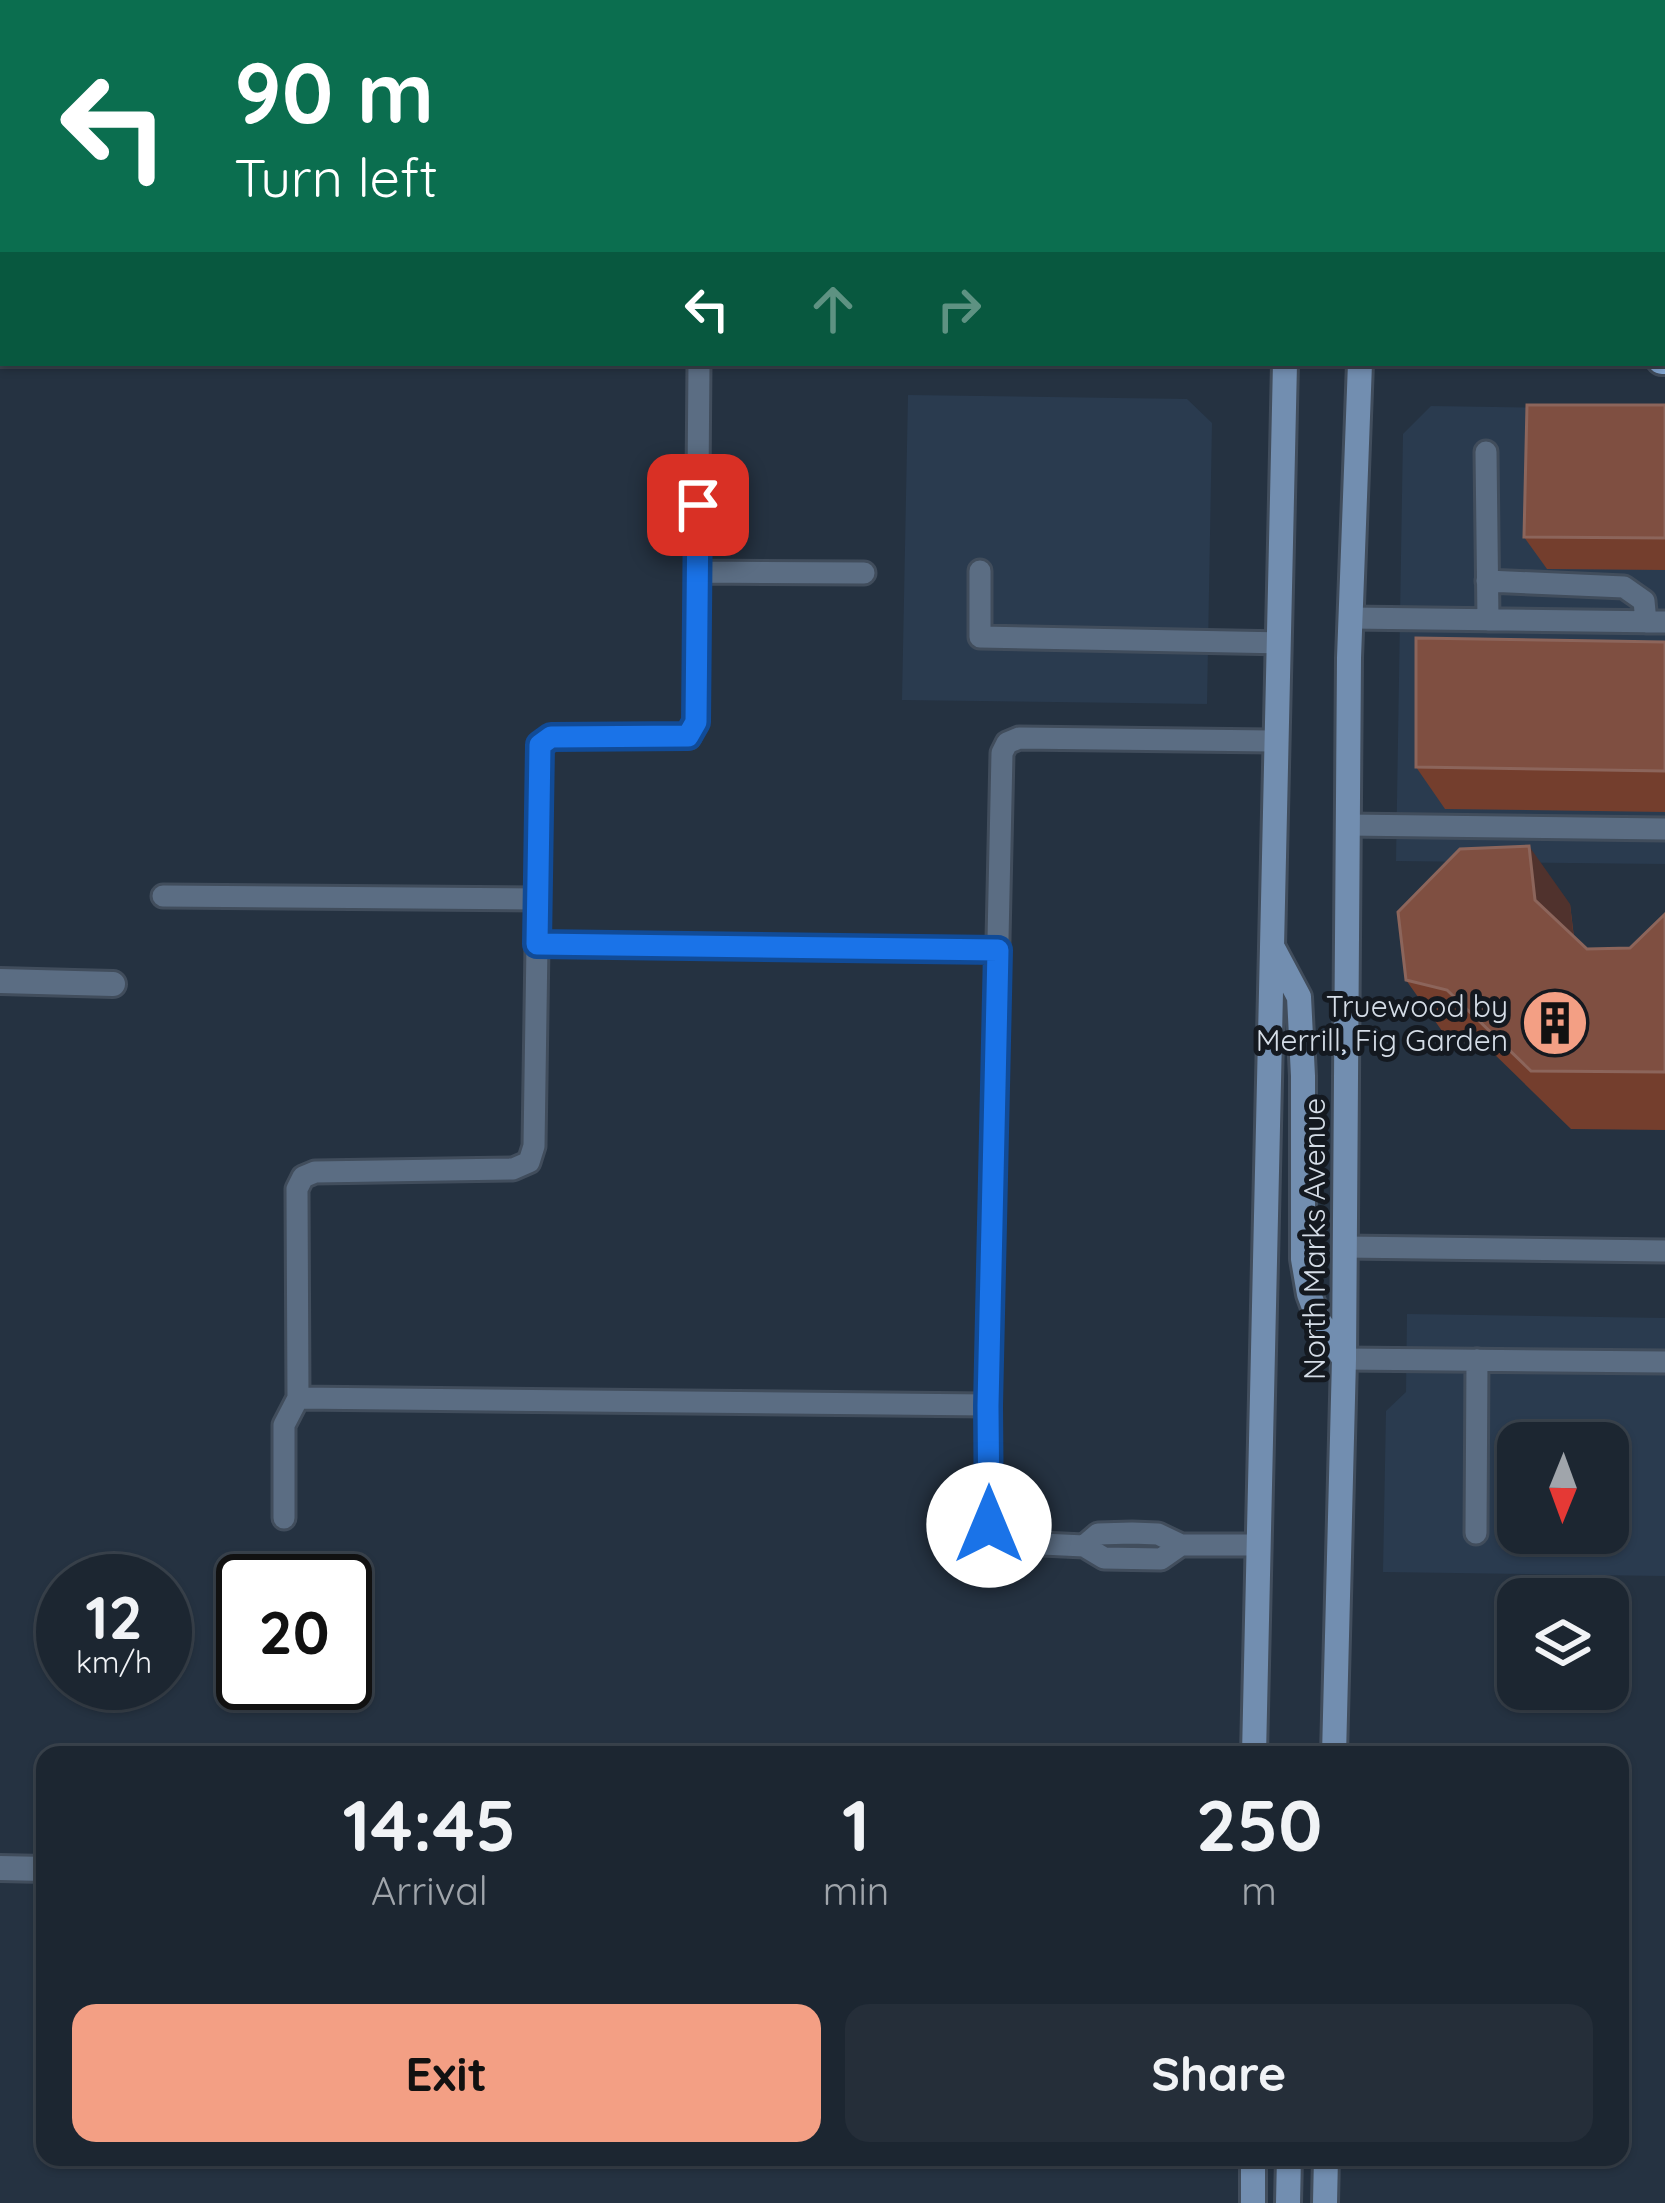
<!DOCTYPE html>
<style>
body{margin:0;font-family:Quicksand,sans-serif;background:#252e39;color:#f1f3f6;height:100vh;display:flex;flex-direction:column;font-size:45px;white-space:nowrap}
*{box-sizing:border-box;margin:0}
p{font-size:39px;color:#a0a5ab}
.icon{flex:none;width:66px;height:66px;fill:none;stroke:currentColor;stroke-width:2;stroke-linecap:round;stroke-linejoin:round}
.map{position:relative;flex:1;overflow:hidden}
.sheet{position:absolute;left:36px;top:1746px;width:1593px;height:420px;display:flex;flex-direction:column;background:#1c2631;border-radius:24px;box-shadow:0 3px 9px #0004,0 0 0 3px #3a434d}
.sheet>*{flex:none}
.banner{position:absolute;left:0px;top:0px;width:1665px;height:366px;box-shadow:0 3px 9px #0004,0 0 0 3px #3a434d;background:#0b6e4f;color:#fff;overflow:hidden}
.needle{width:78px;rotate:181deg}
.fabs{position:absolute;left:1497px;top:1422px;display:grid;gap:24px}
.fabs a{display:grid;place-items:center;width:132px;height:132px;border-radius:24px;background:#1c2631;box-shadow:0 3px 9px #0004,0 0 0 3px #3a434d;font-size:60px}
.speed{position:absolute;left:36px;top:1554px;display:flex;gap:24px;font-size:60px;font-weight:700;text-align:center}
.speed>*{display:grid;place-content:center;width:156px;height:156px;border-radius:50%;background:#1c2631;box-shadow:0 3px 9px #0004,0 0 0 3px #3a434d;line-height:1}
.speed small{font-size:30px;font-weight:400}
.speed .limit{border:6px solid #111;border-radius:18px;background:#fff;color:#111}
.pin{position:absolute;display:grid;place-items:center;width:102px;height:102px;color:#fff;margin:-51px;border-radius:24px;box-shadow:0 6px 18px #0006}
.me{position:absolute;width:132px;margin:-66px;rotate:0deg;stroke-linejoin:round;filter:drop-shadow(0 0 9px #0008)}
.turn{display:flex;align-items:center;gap:42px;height:252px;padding:0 36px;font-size:54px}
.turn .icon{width:156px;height:156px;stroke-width:2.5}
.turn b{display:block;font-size:84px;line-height:102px}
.lanes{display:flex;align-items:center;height:114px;padding:0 36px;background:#0003;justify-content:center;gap:60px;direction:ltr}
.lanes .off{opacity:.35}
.eta{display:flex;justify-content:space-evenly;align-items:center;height:204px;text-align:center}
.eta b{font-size:72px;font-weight:800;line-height:84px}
.primary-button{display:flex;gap:24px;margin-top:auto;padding:24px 36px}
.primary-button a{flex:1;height:138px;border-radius:24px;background:#f39f84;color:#111;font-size:48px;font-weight:800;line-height:138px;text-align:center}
.primary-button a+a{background:#252e39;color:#f1f3f6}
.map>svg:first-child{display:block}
.built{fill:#2a3b4f;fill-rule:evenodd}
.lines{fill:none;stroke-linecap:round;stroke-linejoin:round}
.service-casing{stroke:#414d5c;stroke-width:27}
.minor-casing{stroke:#414d5c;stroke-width:30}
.secondary-casing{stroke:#414d5c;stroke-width:30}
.primary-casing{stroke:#414d5c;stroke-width:36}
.service{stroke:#5b6d83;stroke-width:21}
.minor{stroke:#5b6d83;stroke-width:24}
.secondary{stroke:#728eb0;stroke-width:24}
.primary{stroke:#83a8d4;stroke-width:30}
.wall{fill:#743e2d}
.shaded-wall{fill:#50322d}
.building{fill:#7f4f41;stroke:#8c655b;stroke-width:3}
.route-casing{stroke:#114b97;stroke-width:30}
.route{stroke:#1a73e8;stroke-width:21}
.labels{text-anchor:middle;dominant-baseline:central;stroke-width:10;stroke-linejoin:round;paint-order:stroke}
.poi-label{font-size:30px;fill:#d5dde7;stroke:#141920;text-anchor:end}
.street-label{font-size:30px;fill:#d5dde7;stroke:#141920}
</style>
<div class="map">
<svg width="1665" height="2203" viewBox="0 0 1665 2203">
<rect width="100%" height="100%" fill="#253241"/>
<path class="built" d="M908,395L1187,399L1212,423L1207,704L902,700Z
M1431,406L1665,410V864L1396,861L1403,434Z
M1407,1314L1665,1318V1576L1383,1572L1386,1411L1406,1392ZM1518,1443H1608V1533H1518Z"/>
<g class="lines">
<g class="service-casing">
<path id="service" d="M779,3V0
M1662,130H1665
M699,363L696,722L689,737H551L540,745L534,1146L529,1162L513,1169L315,1172L303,1177L297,1189L298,1398L988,1405L1002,753L1007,743L1019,738L1277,741
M1486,452L1488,620
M980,571V637L1279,643
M697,572L864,573
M1487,581L1624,587L1644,601L1646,622
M1351,618L1665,622
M1348,825L1665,829
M163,896L538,899
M537,944L998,950
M1344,1247L1665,1251
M1344,1359L1665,1362
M988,1405L989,1525L991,1537L1001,1542L1084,1546L1104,1558L1161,1559L1181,1545
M284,1518V1425L298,1398
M1476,1533L1477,1360
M1084,1546L1098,1534L1132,1533L1158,1534L1181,1545H1259"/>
</g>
<g class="minor-casing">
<path id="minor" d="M329,3V0
M0,981L113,984
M0,1868L45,1869"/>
</g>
<g class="secondary-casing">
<path id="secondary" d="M1289,3V0
M1364,3V0
M1274,950L1299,997L1303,1076V1259L1309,1294L1319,1321L1344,1359
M1254,1755L1285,363
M1334,1755L1344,1359L1349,658L1360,363
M1253,2203V2157
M1288,2203L1289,2157
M1325,2203L1326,2157"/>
</g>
<g class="primary-casing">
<path id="primary" d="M1662,287H1665
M0,288H3
M1662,359H1665"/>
</g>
<use href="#service" class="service"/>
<use href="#minor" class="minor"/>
<use href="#secondary" class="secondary"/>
<use href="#primary" class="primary"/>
</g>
<path class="wall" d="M1665,0V64H1662V3Z
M1665,405V570L1547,569L1524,537Z
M1665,642V812L1445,809L1416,767Z
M1570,904L1574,937L1587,949L1630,948L1665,914V1130L1571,1129L1488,1048L1447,1038L1406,980Z"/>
<path class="shaded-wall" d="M531,0H554V3H530Z
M669,0H693V3H669Z
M1170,0H1201V3H1170Z
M1529,846L1570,904L1576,958L1535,900Z"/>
<path class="building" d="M83,0H211V3H83Z
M402,0H531L530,3H401Z
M570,0H669V3H570Z
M832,0H1170V3H832Z
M1432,0H1665V22H1662V3H1432Z
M1527,405H1665V538L1524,537Z
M1416,638L1665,642V771L1416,767Z
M1529,846L1535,900L1587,949L1630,948L1665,914V1072L1531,1071L1447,990L1406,980L1398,912L1460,849Z"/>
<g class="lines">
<g class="route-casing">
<path id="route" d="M698,505L696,722L688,736L551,737L540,745L537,944L998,950L988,1406L989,1525"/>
</g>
<use href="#route" class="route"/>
</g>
<defs>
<g id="building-disc" transform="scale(3.45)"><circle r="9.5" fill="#f39f84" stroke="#141920"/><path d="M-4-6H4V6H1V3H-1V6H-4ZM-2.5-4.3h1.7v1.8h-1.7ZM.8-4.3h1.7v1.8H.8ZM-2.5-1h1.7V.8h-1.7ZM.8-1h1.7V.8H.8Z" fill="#111"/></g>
</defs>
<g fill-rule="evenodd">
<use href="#building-disc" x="1555" y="1023"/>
</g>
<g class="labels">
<g class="poi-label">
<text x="1508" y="1006">Truewood by<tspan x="1508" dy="34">Merrill, Fig Garden</tspan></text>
</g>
<g class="street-label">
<text transform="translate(1314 1239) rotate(-90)">North Marks Avenue</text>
</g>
</g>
</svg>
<div class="fabs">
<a><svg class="needle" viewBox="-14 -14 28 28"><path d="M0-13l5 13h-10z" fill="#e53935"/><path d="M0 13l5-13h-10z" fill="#a0a5ab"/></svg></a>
<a><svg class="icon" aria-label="layers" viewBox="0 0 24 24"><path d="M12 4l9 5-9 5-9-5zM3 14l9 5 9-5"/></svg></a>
</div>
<div class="speed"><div>12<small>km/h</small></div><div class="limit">20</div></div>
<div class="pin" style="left:698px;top:505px;background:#d93025"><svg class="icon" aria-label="arrive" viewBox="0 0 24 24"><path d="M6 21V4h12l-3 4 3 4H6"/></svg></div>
<svg class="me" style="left:989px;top:1525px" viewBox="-20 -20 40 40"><circle r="19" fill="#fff"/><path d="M0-13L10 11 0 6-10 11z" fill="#1a73e8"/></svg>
<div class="banner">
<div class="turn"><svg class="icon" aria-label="left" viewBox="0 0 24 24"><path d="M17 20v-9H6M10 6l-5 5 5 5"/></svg><div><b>90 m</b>Turn left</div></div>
<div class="lanes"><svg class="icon" aria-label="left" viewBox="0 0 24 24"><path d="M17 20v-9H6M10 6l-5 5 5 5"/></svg><svg class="icon off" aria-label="ahead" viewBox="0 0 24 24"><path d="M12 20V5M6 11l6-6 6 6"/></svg><svg class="icon off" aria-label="right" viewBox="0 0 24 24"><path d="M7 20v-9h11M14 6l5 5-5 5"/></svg></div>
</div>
<section class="sheet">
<div class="eta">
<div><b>14:45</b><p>Arrival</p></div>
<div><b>1</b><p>min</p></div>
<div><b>250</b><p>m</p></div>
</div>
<div class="primary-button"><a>Exit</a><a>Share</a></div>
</section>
</div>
